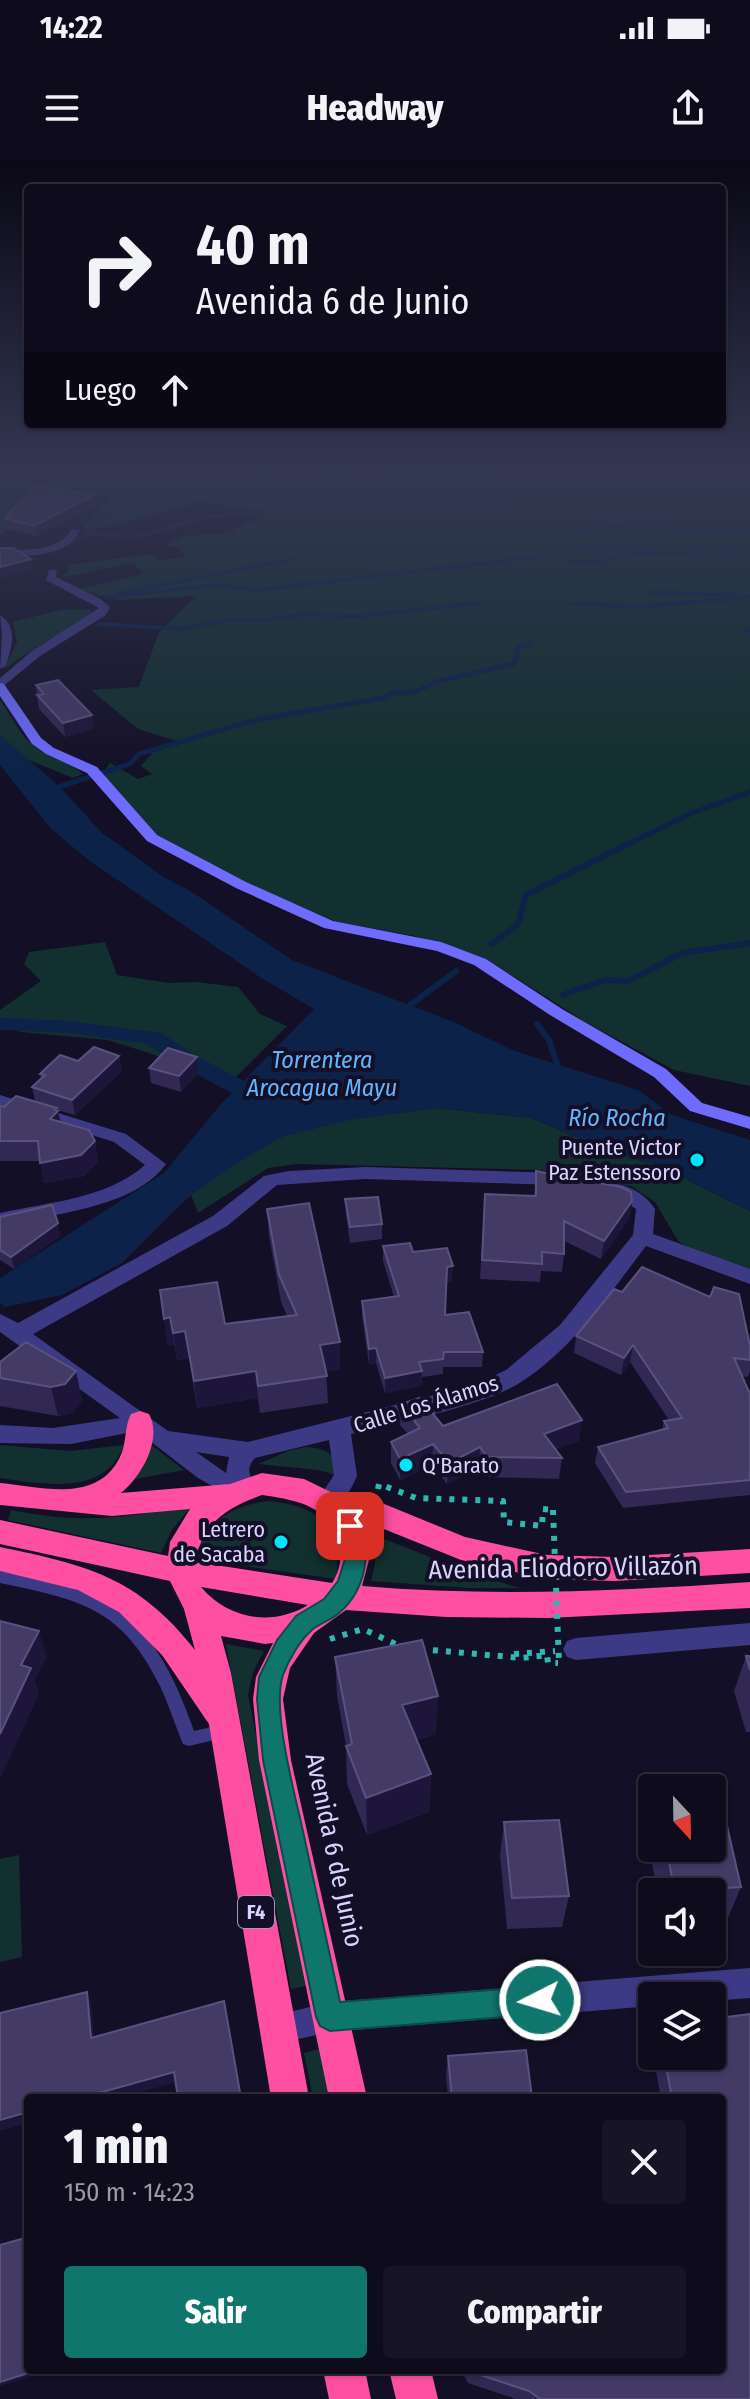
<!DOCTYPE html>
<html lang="es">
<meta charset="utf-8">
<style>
body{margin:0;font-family:"Fira Sans Condensed",sans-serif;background:#171425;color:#f1f3f6;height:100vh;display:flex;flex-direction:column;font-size:30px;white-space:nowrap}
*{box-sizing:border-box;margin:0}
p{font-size:26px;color:#9b9ba3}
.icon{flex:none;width:44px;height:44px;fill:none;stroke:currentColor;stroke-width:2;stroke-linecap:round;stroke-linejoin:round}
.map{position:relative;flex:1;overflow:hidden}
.drawer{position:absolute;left:24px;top:1934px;width:702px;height:280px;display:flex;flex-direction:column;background:#0e0b1c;border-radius:8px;box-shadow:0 2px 6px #0004,0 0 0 2px #2e2b3b}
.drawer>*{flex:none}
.top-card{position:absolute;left:24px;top:24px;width:702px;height:244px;border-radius:8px;box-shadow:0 2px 6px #0004,0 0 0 2px #2e2b3b;background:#0e0b1c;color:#f1f3f6;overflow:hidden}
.needle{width:52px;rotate:158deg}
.fabs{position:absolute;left:638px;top:1614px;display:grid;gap:16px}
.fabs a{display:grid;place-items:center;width:88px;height:88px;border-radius:8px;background:#0e0b1c;box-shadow:0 2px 6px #0004,0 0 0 2px #2e2b3b;font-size:40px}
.pin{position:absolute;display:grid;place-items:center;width:68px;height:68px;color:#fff;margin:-34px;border-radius:16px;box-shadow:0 4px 12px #0006}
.me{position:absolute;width:88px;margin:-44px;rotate:265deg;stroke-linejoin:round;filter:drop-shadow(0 0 6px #0008)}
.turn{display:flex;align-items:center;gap:28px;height:168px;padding:0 40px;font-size:36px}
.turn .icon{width:104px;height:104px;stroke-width:2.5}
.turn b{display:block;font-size:56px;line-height:68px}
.then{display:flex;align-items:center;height:76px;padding:0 40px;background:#0003;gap:16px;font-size:30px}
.round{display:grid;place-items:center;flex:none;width:84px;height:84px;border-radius:8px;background:#171425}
.summary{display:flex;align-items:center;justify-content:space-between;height:136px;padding:0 40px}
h1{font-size:48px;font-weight:800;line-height:60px}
.cta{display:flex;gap:16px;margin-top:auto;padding:16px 40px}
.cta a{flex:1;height:92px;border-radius:8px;background:#0f766e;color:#fff;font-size:32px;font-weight:800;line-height:92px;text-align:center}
.cta a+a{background:#171425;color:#f1f3f6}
.status{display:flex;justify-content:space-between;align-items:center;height:56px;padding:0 40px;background:#0e0b1c;direction:ltr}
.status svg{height:22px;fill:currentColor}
header{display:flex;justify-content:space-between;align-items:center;height:104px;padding:0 40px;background:#0e0b1c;font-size:36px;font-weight:800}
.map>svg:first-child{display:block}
.green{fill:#12302f}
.water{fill:#0c2248}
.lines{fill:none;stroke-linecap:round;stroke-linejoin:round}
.stream-far2{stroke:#0c2248;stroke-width:4}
.stream-far1{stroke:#0c2248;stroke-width:5}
.stream{stroke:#0c2248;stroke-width:6}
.canal{fill:#0c2248;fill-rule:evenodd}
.path{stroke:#2fb8b0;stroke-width:6;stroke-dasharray:5 8;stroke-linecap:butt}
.lane{fill:#3d3a85;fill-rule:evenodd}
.street{fill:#3d3a85;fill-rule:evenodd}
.secondary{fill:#6f6bff;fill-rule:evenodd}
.highway{fill:#ff4fa3;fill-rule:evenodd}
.path-bridge{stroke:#2fb8b0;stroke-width:6;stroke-dasharray:5 8;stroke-linecap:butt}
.wall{fill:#312854}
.shaded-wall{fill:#1d163a}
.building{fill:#433a66;stroke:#5a527e;stroke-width:2}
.route{fill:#0f766e;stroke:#0a4d48;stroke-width:2}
.poi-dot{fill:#00e5ff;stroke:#130f26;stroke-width:3}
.labels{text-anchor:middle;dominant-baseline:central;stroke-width:8;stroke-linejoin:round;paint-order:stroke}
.shield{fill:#130f26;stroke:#9e99be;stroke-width:2}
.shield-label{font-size:20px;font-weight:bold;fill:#d9d4ff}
.poi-label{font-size:22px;fill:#d9d4ff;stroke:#130f26;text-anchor:end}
.street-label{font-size:22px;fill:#d9d4ff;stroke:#130f26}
.water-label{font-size:24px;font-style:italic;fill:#62b6ff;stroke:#130f26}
.near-street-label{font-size:26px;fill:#d9d4ff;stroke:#130f26}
</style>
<div class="status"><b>14:22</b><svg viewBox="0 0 49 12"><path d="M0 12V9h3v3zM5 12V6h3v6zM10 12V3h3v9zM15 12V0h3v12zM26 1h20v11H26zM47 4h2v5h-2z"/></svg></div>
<header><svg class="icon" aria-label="menu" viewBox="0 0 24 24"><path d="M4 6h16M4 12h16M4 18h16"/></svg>Headway<svg class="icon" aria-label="share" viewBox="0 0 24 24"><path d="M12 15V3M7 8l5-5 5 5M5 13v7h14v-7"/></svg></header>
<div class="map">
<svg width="750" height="2239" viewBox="0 0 750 2239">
<rect width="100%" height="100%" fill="#130f26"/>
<path class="green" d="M0,307H750V926L674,910L587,863L485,798L415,776L337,762L245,723L152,673L102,614L110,603L138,619L152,614L141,606L155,590L180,582L138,569L91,530L139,527L159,472L196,436L118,440L78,429L144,414L133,403L59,418L68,412V405L151,394L160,400L186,397L180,389L166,385L184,376L228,373L257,359L255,350L201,341L109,367L86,369L84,366L113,336L63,328L27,333L28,345L0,376Z
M89,449L93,453C64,474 31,487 4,510L17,482L13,462L62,450Z
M0,540C11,556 22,579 39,590C54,600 69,602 83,614L73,618L24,598L0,575Z
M105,782L117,815L169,823L196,822L238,827L260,854L287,866L233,920L108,880L21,872L0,861V850L41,821L24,804L29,792Z
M435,948L531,958L620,995L657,1005L750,1051V1111L692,1090L678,1081L655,1042L631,1026L540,1010L296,1004L268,1008L198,1053L191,1035C219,1015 249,991 281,977C324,959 388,955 435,948Z
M150,1284L184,1310L130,1320Z
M0,1285L70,1291L124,1285C105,1337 44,1324 0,1318Z
M305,1287C328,1288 336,1294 339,1316L318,1310L258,1304L288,1291Z
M269,1341C319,1346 343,1366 336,1419L194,1399C205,1362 232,1345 269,1341Z
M193,1344L172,1370L161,1393L8,1360L11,1350C79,1364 127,1359 193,1344Z
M374,1375L476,1415L520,1428H469L371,1421L375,1404Z
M226,1484L264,1491L253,1512L248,1535L307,1826L291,1829Z
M19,1695L22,1797L0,1802V1699Z
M319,1889L329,1938H313L304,1893Z"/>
<path class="water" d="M0,575L62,629L101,672L165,718L189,730L292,800L456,863L512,890L638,930L672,955L750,980V1051L657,1005L620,995L531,958L435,948L350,960L281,977L233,1006L191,1035L122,1103L62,1135L5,1147L0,1143V1118L164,1013L221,944L314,849L263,819L91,702L51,669L0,605Z"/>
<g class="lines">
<path class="stream-far2" d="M152,307L127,322L129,329L153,334
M0,311L30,307
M650,321L731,307
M166,332L305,319
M571,370L611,367L750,371
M87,373L136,377L202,358L277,348L371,319L384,307
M568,386L643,389
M59,388L84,375L108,352L212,307
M570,401H603L632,394L750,395
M650,432L737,435
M119,433L293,399
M107,437L216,425L257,430L538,397
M571,443L637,447L750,437
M99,464L181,469L235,459L264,460L301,455L361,456L479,443
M744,471L750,470"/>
<path class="stream-far1" d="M49,630L130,604L139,594L256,560L383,538L393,533L415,532L436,522L515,503L518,488L530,483
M626,685L692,653L750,632"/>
<path class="stream" d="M491,784L518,764L526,735L630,683
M563,835L605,820L629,821L682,793L750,783
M402,851L456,811
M537,864L549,880L560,913"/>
<path class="canal" d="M0,858L70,861L161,873L196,896L277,938L280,943L277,948H261L180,906L147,884L70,873L0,870Z"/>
<path class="path" d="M378,1329L379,1324L416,1338L503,1341L504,1362L542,1366L543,1349L553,1350
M330,1479L363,1469L402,1487
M420,1489L522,1498L547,1495L548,1503H558
M514,1494L555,1491"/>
<path class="lane" d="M0,1411C33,1418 70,1423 101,1438C151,1464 176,1520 194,1571L225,1564L231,1566L233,1571L231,1576L189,1586L183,1584C175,1565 169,1545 160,1526C121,1447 80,1440 0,1423Z"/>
<path class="street" d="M72,369L80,371C65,399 27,395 0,397V391C25,389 57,393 72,369Z
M49,410H57L56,417L99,438L110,447L106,455L40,496L0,529V518L32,491L99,448L46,420Z
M0,455C19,467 11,488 6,506L0,509L2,476Z
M0,935L126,974L166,1004C135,1048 49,1055 0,1065V1053C48,1042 107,1039 145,1005L114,982L0,946Z
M365,1007L561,1013L570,1019L561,1025L365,1019L277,1025L227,1066L33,1174L168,1271L248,1282L474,1225L506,1210L560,1165L633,1075L636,1049L621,1039L601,1033L599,1029L601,1025C621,1019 645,1033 655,1049L653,1074L750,1109V1124L646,1086C609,1134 574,1188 521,1222C482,1247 398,1262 351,1274L357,1316C350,1331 340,1354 321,1348L317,1341L334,1315L329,1280L255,1298C245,1309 250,1315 255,1327L252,1334L236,1339L198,1318L137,1271L71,1284L0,1283V1265L53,1268L120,1258L0,1172V1154L18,1163L213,1056L264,1016L289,1011ZM196,1292L229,1297L226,1313Z
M750,1463V1485L576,1500L567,1497L563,1489L567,1481L576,1478Z
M750,1808V1838L712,1841V1836H652V1846L330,1872L276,1884L265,1880L261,1869L265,1858L330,1842Z"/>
<path class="secondary" d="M0,523L4,524L41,578L54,588L97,607L157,675L246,722L333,761L441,782L486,799L562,849L666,909L702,943L750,957V969L690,951L654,917L550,855L474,805L437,791L324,768L236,728L147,681L87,613L46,594L32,584L0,536Z"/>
<path class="highway" d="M140,1251L149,1254C163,1279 141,1317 121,1333L230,1324L262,1313L304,1319L339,1336L367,1337L465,1377L547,1395L615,1397L750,1389V1413L615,1421L547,1419L461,1400L359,1359L370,1396L362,1426C492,1437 621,1431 750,1422V1448L548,1458L446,1457L346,1450L314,1473L290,1508L283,1539L291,1600L367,1938H329L259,1600L253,1539L256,1517L273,1483L265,1484L221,1476L231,1513L309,1938H271L209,1564L162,1495L119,1452L78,1430L0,1411V1387C87,1405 138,1417 195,1490L184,1449L170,1421L0,1384V1360L168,1396L170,1382L190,1349L112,1356L0,1345V1323C42,1327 97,1344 120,1297C127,1283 124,1267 131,1254ZM262,1335C297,1340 332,1346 340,1387C342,1398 339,1413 332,1423L196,1402C201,1363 228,1347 262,1335ZM201,1427L308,1445C272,1467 228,1459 201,1427Z
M323,2210H365L371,2239H329Z
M389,2210H431L438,2239H396Z"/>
<path class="path-bridge" d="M553,1350L559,1503"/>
</g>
<path class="wall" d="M96,334L97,345L36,376L7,369L5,358Z
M36,525L94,568L65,577L39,549Z
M119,896L122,911L75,955L57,950L61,963L95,981L98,1002L84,1016L44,1023L40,1001H0V946L4,947L35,941L32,927L41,919L40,914L78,901Z
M149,908L199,912L181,932L151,923Z
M536,1011L632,1041L629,1059L601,1099L564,1081V1094L562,1112L541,1111L540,1122L480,1119L485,1034L534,1036Z
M345,1039L382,1064V1079L350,1083L346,1055Z
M267,1049L340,1209L326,1211L328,1243L260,1253L258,1238L197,1248L189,1198L177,1200L174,1184L168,1186L160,1130L225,1164L287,1156L281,1142L269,1076Z
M0,1057L60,1076L14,1109L0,1100Z
M383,1086L413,1092L452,1121L447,1122L445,1155L483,1192L482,1207H443V1214L422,1217L421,1226L385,1233L376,1203L369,1204L362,1156V1141L394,1137L383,1101Z
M576,1176L750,1186V1211L748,1217L742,1216L750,1234V1335L623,1348L595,1303L598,1287L662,1270L664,1261L669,1260L630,1202L621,1215L574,1193Z
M0,1202L82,1240L72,1253L58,1256L0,1246Z
M401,1244L443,1266L579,1281L555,1289L562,1298L559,1319L485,1317L479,1307L447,1324L432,1305L400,1320L391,1303V1282L408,1274L400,1265Z
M746,1496H750V1572H746L734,1531Z
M335,1497L436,1574L416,1580L431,1614L429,1652L367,1675L347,1624L346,1586L337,1536Z
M652,1640V1688H712L741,1727L728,1758L712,1759V1732H658L644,1667Z
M504,1662L569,1736L562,1767L507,1769L500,1695Z
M750,1854V2239H516L468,2223L461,2210H722V1938H661L653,1896H712V1859Z
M448,1896L532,1938H448L446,1915Z"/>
<path class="shaded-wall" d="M96,334L97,345L36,376L34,366Z
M31,399L33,410L0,418V407Z
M92,555L94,568L65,577L63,563Z
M119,896L122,911L75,955L72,940Z
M197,897L199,912L181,932L179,916Z
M57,948L58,951L62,971L50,959Z
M95,981L98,1002L84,1016L44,1023L40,1003Z
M632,1041L629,1059L601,1099L604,1081Z
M58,1063L60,1076L14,1109L11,1097Z
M453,1106L452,1121L447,1122V1107Z
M170,1157L174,1184L168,1186L164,1159Z
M185,1171L189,1198L177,1200L173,1173Z
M340,1182V1209L321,1212L320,1185Z
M633,1185L630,1202L621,1215L624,1198Z
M376,1188V1203L369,1204V1189Z
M76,1211L82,1240L72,1253L58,1256L51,1227Z
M256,1211L258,1238L197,1248L194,1221Z
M422,1211L421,1226L385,1233V1218Z
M582,1260L579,1281L542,1295L544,1274Z
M433,1284L432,1305L400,1320V1299Z
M480,1287L479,1307L447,1324L449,1303Z
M39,1471L47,1497L35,1520L39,1534L0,1619V1574L21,1505Z
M438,1536L436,1574L401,1584L402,1545Z
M431,1614L429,1652L367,1675L366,1638Z
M87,1832L91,1842L95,1888L91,1878Z
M174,1912L177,1922L119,1938H81Z
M28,1952V1963L0,1971V1960Z
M38,2210H52L0,2226V2222Z
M223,2210H244L223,2217L221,2211Z"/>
<path class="building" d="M34,326L96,334L34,366L5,358Z
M0,388H13L31,399L0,407Z
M58,520L92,555L63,563L37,535L44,534L36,525Z
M94,887L119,896L72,940L32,927L45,915L40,914L60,895L78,901Z
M168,888L197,897L179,916L149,908Z
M16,936L57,948L55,950L58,951L50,959L89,970L95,981L81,995L40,1003L38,981H0V946L4,947Z
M536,1011L621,1027L631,1032L632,1041L604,1081L564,1061V1094L542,1092V1104L482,1100L485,1034L536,1036Z
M378,1037L382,1064L350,1067L345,1039Z
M309,1043L340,1182L320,1185L327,1216L258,1226L256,1211L194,1221L185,1171L173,1173L170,1157L164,1159L160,1130L217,1122L225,1164L297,1155L279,1115L267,1049Z
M52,1045L58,1063L11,1097L0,1090V1057Z
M410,1083L413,1092L447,1088L453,1106L447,1107L445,1155L469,1152L483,1192H444L443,1199L419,1202L422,1211L385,1218L376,1188L369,1189L362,1141L399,1136L383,1086Z
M642,1107L710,1137L714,1127L739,1134L750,1186V1200L734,1198L750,1234V1320L626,1332L598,1287L668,1268L664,1261L682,1258L633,1185L624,1198L576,1176L614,1129L622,1132Z
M26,1182L76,1211L65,1224L51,1227L0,1218V1202Z
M557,1224L582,1260L544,1274L562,1298L487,1297L480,1287L449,1303L433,1284L400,1299L391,1282L420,1268L401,1244L420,1238L443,1266Z
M0,1461L39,1471L21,1505L31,1508L0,1574Z
M422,1480L438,1536L402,1545L431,1614L366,1638L346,1586L352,1584L335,1497Z
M746,1496H750V1510Z
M712,1631H719L741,1727L675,1731L666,1688H712Z
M559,1660L569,1736L512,1738L504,1662Z
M87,1832L91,1878L224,1841L241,1938H178L174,1912L81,1938H28V1952L0,1960V1853Z
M750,1854V2239H540L529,2231L471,2212L470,2210H722V1938H672L664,1896H712V1859Z
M526,1890L532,1938H452L448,1896Z
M28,2077V2210H38L0,2222V2085Z"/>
<linearGradient id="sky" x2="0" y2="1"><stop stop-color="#0a0815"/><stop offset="0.5" stop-color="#333752"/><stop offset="1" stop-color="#333752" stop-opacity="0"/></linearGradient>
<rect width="750" height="620" fill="url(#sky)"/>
<path class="route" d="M350,1357L358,1359C373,1390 366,1430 339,1453C331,1460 321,1463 313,1469C300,1480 289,1499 283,1515C271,1550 296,1638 304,1676C316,1731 328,1787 340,1842L540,1826L549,1830L553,1840L549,1850L540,1854L330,1871L320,1866L316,1857L263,1600L257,1539L259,1517L277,1480L296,1456L324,1439L338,1421L346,1396L339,1366L342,1359Z"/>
<g class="poi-dot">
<circle cx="697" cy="1000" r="8"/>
<circle cx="406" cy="1305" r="8"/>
<circle cx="281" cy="1382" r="8"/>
</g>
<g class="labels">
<rect class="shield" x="238" y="1736" width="36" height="32" rx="6"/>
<g class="shield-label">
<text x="256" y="1752">F4</text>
</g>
<g class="poi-label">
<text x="681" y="987">Puente Victor<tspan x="681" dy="25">Paz Estenssoro</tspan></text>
<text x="422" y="1305" text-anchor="start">Q'Barato</text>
<text x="265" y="1369">Letrero<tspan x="265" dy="25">de Sacaba</tspan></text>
</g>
<g class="street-label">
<text transform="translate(426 1244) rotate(-17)">Calle Los Álamos</text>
</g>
<g class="water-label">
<text x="322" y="900">Torrentera<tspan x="322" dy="28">Arocagua Mayu</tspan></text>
<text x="617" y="958">Río Rocha</text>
</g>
<g class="near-street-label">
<text transform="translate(563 1408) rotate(-1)">Avenida Eliodoro Villazón</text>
<text transform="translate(334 1690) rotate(78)">Avenida 6 de Junio</text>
</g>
</g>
</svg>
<div class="fabs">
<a><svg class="needle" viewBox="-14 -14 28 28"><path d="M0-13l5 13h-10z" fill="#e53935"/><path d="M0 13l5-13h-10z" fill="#9b9ba3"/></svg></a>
<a><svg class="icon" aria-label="sound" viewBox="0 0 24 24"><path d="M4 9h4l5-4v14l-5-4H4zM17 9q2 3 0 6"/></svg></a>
<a><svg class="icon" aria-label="layers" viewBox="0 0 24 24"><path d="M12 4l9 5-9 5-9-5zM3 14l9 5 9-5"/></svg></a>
</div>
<div class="pin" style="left:350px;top:1366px;background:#d93025"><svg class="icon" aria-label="arrive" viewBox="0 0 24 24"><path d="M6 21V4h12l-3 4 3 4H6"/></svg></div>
<svg class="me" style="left:540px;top:1840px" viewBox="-20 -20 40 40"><circle r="17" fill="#0f766e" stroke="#fff" stroke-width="3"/><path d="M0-11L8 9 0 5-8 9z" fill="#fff"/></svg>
<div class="top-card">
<div class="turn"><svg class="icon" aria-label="right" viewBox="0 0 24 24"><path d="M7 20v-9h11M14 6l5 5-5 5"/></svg><div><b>40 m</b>Avenida 6 de Junio</div></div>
<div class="then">Luego<svg class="icon" aria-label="ahead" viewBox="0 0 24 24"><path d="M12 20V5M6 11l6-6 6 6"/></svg></div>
</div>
<section class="drawer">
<div class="summary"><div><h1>1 min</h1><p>150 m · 14:23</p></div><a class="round"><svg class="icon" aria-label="close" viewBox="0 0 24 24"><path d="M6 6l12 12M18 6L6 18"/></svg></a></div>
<div class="cta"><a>Salir</a><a>Compartir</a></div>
</section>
</div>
